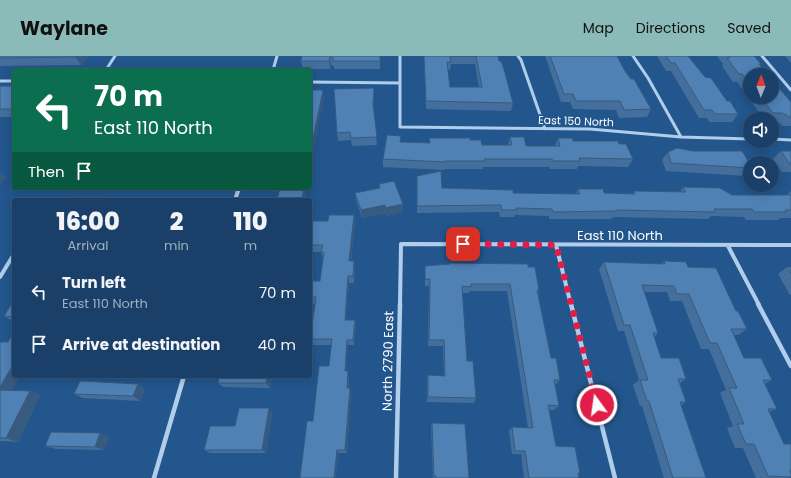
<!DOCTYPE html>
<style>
body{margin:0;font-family:Poppins,sans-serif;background:#23476f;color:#f1f3f6;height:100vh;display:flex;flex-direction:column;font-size:15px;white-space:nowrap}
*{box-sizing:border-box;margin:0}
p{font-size:13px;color:#9fafc0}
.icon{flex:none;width:22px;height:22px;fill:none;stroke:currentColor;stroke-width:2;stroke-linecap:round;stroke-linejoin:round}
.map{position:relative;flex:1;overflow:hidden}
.details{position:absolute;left:12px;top:142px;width:300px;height:180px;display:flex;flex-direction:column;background:#1a4069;border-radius:4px;box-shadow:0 2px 10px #0003,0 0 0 1px #38597d}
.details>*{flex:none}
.banner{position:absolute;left:12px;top:12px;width:300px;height:122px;border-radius:4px;box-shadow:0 2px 10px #0003,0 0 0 1px #38597d;background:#0b6e4f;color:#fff;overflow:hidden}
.needle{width:26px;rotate:1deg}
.controls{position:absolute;left:743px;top:12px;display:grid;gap:8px}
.controls a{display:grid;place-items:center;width:36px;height:36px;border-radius:50%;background:#1a4069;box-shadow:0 2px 10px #0003,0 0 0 1px #38597d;font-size:20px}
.pin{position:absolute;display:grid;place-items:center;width:34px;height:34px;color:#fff;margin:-17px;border-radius:8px;box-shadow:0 2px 6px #0006}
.me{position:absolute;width:44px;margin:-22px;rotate:346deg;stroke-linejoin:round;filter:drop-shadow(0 0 3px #0008)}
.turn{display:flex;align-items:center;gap:14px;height:84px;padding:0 16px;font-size:18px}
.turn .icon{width:52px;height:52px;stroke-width:2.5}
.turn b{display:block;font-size:28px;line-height:34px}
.then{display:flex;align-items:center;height:38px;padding:0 16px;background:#0003;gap:8px;font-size:15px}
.eta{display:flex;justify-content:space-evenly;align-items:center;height:68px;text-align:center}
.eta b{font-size:24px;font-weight:800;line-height:28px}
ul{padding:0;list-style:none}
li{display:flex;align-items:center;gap:12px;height:52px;padding:0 16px}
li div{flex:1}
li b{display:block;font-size:15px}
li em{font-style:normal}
header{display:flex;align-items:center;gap:24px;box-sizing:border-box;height:56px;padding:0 20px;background:#8bbbb9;color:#111}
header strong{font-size:19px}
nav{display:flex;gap:22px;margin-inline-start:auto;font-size:14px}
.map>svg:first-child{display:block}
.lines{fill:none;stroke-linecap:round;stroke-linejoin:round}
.street-far2{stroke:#b0ceeb;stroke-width:3}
.street-far1{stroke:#b0ceeb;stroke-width:4}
.street{stroke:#b0ceeb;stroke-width:4.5}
.wall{fill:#446f9c;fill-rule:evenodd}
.shaded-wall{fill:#375a7f}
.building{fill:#4f81b5;stroke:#375a7f;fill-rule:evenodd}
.route{stroke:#e11d48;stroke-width:7;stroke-dasharray:0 12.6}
.labels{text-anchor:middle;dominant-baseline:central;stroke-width:3.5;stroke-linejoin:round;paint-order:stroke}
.far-street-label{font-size:11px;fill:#fff;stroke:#22568c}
.street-label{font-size:13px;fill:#fff;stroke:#22568c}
</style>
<header>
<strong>Waylane</strong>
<nav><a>Map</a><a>Directions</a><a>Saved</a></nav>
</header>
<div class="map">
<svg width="791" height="422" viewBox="0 0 791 422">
<rect width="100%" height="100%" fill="#22568c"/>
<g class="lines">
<path class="street-far2" d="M400,0V71L590,73L681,81L750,83
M518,0L521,4L545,73
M633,0L648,22L681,81
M762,0L791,34
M106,14L115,0
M273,14L277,0
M0,25H14
M310,26L400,27
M772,83L791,84"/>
<path class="street-far1" d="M235,144L239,132
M556,189L571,249
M728,190L759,249
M0,221L14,198
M400,249L401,188L791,189"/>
<path class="street" d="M571,248L615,422
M758,248L791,310
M154,422L184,320
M396,422L400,248"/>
</g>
<path class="wall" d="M0,0H88L81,9L0,10Z
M302,0H380V13H334V10L331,9L330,13H303L301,5Z
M424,0H498L499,5L513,47L511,55L426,53ZM451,8H475L479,31H450L448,14H450Z
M545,0H617L625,15L651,53L647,61L619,62L616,54L573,53L570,46H561Z
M657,0H688L705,21L738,58L732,66H709L707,62H699L671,15H666Z
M717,0H754L761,8L750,19V41H772L791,46V70H782L780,67L775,65H772V63H764L737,26H733L722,10L723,8Z
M785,0H791V7Z
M0,30H14V61H0Z
M374,32V40L373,54L377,89L352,90L351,84L338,85L337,77Z
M510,81L526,90H555L558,82L573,85L619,88L633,103L628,111L578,110L577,113H550L549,111H483V113H445L444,114L383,111V103L401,86L429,87V82L470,84L482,89H508Z
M781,95H791V116H782L773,103Z
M668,96L750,108V115L746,120L666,115L662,104Z
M417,120L442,132L513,137L576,138L578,133L604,137L633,138L634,135L680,136L683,131L732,139H787L791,135V162H780L778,164H746L744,161L711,160L708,163L613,161L612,163H549V160L515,159L514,161H500L499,156L417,157Z
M379,128L403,156L386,160L385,157L362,162L356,144L355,137L379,132Z
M354,159L355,167L351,205L355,212L354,227H349L346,264H355L356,270L354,289H348L346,315L349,321V332L351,337L347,397H339L313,365L329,310L332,289H312L310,283L315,248H312L310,242V239L320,225L323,202L321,196H310V165H328Z
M664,205L688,211L736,255L747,273L738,279H734L744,302L772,324L765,328L777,353L769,356L784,388H791V421L787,422H756L743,392H735L727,372L733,370L720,337L726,334L709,293H701L682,245H670L667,236H644L658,277L654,281L661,302L686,323L680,327L686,346L681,349L706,422H664L642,350H640L633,329L639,324L624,275H618L599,213L604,206L662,208Z
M449,207L528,211L539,234L538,237L551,302L560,324L555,329L559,350L554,354H549L556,390L580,417L578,418L579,422H524L521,398H512L509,375L512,371L528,372L507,235H470L469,237H462L467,305L476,342L474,347L427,346V324L428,319L444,320L443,290H428L429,230H425V210L449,208Z
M787,211H791V239H790L778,218Z
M14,244V266L4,260Z
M14,275V320L12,334L30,335L40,339L18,386L0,385V286H8Z
M272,320L270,332L223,331L218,327Z
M145,333L140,345L83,342L74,338Z
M272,357L266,397H210L204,394L235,370Z
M432,367L469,422H433L431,371Z
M100,377L109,381L104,394L56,393L45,390Z"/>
<path class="shaded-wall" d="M76,0H88L81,9L75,1Z
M330,1L331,9L330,13L329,5Z
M374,32V40L373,57V48Z
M323,34L324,42L310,114V98Z
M0,116L7,122L0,128Z
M305,132L306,139V144H302Z
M403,148V156L386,160L385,152Z
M385,149V157L362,162L361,154Z
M354,159L355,167L350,212L349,205Z
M354,205L355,212L354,227L353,220Z
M348,220L349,227L346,270L345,264Z
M355,264L356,270L354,289L353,284Z
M347,284L348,289L346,321L345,315Z
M13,309H14V320H20L10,338L0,334V331Z
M348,315L349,321L348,337L347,332Z
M267,320H272L270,332L266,327Z
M138,328L145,333L140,345L133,340Z
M350,332L351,337L350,353L347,397L345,394Z
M30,335L40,339L18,386L6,382Z
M269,352L272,357L266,397L262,394Z
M100,377L109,381L104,394L95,391Z
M337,394L339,397L336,422H334Z"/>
<path class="building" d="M0,0H76L75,1L0,2Z
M302,0H380V5H333V2L330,1L329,5H301Z
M424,0H498L499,5H501L504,13L513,47L426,45ZM450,0H476L482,31H450L447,6H451Z
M550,0H617L625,15L631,23H634L651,53L624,54L620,45H576L573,38H564Z
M666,0H688L705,21L711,22L727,45H730L738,58H715L712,54H704L675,7H671Z
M729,0H754L761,8H759L768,19H750V28L742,18H739L727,2H730Z
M772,24L791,46V61H789L787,59L782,57H773L760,41H772Z
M0,30H14V53H0Z
M374,32L373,48L377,81L351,82L350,76L337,77L334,33Z
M310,34H323L310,98Z
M387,79L401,80L400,86L430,87L429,82H470V84H481L482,89H512L510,81H524L526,90H560L558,82H572L573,85H618L619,88H626L633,103L579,102L580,105H553L552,103H484L485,105H445V106L383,103Z
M677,92L693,95H742L750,108V112L671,107L668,96Z
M781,95H791V108H790Z
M441,115L442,132L513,134V137L580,138L578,133H603L604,137L635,138L634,135L686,136L683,131L720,132L732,139H791V154H785L786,156H754L752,153H714L715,156L616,154L617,155L553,156L552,153L516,152L517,154H502L501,149L417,150V120Z
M394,125L403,148L385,152V149L361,154L355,137L380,132L379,128Z
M280,132H304L302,144H277Z
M74,141H108L107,144H72Z
M329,159H354L349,205H354L353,220H348L345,264H355L353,284H347L345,315H348L347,332H350L345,394H337L334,422H300L307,365H313L319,310H329L332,283H310L316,241H310L312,225H320L324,196H321L323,189H310V165H328Z
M664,205L686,206L688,211L716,212L736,255H738L747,273H731L744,302H761L772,324H763L777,353H768L784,388H791V414H790L791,418V421L768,420L754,388H746L737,368H744L729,332H737L717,287H710L689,238H677L674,230L642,229L658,277H653L661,302H679L686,323H678L686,346H680L706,422H673L649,345H647L640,324H648L630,269H624L604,206L665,208Z
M449,207L528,208V211H535L539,234H537L551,302H556L560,324H554L559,350L548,349L556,390L575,391L580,417H578L579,422H529L525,395H515L512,371L533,372L510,228H471V231L462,230L467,305H473L476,342L428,341V319L445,320L444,284H429L430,223H425V210L450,208Z
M787,211H791V217Z
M14,244V261L4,260Z
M14,275V309H13L0,331V286H8Z
M219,320H267L266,327H218Z
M80,325L138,328L133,340L74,338Z
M0,334L30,335L6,382H0Z
M239,352H269L262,394H204L210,370H235Z
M432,367L465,368L469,422H436V420H434Z
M51,376L100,377L95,391L45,390Z"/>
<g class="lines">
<path class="route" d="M463,188L556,189L597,349"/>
</g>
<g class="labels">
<g class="far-street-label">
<text transform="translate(576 65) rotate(2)">East 150 North</text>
</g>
<g class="street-label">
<text x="620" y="179">East 110 North</text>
<text transform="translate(388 305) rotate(-89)">North 2790 East</text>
</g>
</g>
</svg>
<div class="controls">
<a><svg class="needle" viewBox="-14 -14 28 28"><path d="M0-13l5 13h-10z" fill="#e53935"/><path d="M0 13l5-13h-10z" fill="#9fafc0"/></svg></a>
<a><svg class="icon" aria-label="sound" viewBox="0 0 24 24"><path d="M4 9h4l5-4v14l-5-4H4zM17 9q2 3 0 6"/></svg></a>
<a><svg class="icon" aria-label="search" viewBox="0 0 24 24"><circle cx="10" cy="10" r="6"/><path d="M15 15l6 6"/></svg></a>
</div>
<div class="pin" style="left:463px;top:188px;background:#d93025"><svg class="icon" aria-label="arrive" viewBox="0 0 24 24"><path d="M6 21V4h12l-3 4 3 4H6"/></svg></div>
<svg class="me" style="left:597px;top:349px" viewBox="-20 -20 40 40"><circle r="17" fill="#e11d48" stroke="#fff" stroke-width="3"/><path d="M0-11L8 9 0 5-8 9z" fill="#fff"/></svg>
<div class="banner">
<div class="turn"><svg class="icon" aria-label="left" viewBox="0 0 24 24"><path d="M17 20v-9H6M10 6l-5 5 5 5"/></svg><div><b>70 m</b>East 110 North</div></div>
<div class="then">Then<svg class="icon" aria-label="arrive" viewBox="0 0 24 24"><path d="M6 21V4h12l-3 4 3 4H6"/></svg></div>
</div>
<section class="details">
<div class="eta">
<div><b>16:00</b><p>Arrival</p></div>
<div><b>2</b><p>min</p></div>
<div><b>110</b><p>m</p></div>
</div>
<ul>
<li><svg class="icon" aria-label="left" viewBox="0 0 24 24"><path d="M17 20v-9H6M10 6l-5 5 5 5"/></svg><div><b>Turn left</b><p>East 110 North</p></div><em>70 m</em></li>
<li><svg class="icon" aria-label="arrive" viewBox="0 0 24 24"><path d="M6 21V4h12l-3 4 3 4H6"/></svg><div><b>Arrive at destination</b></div><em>40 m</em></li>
</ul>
</section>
</div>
